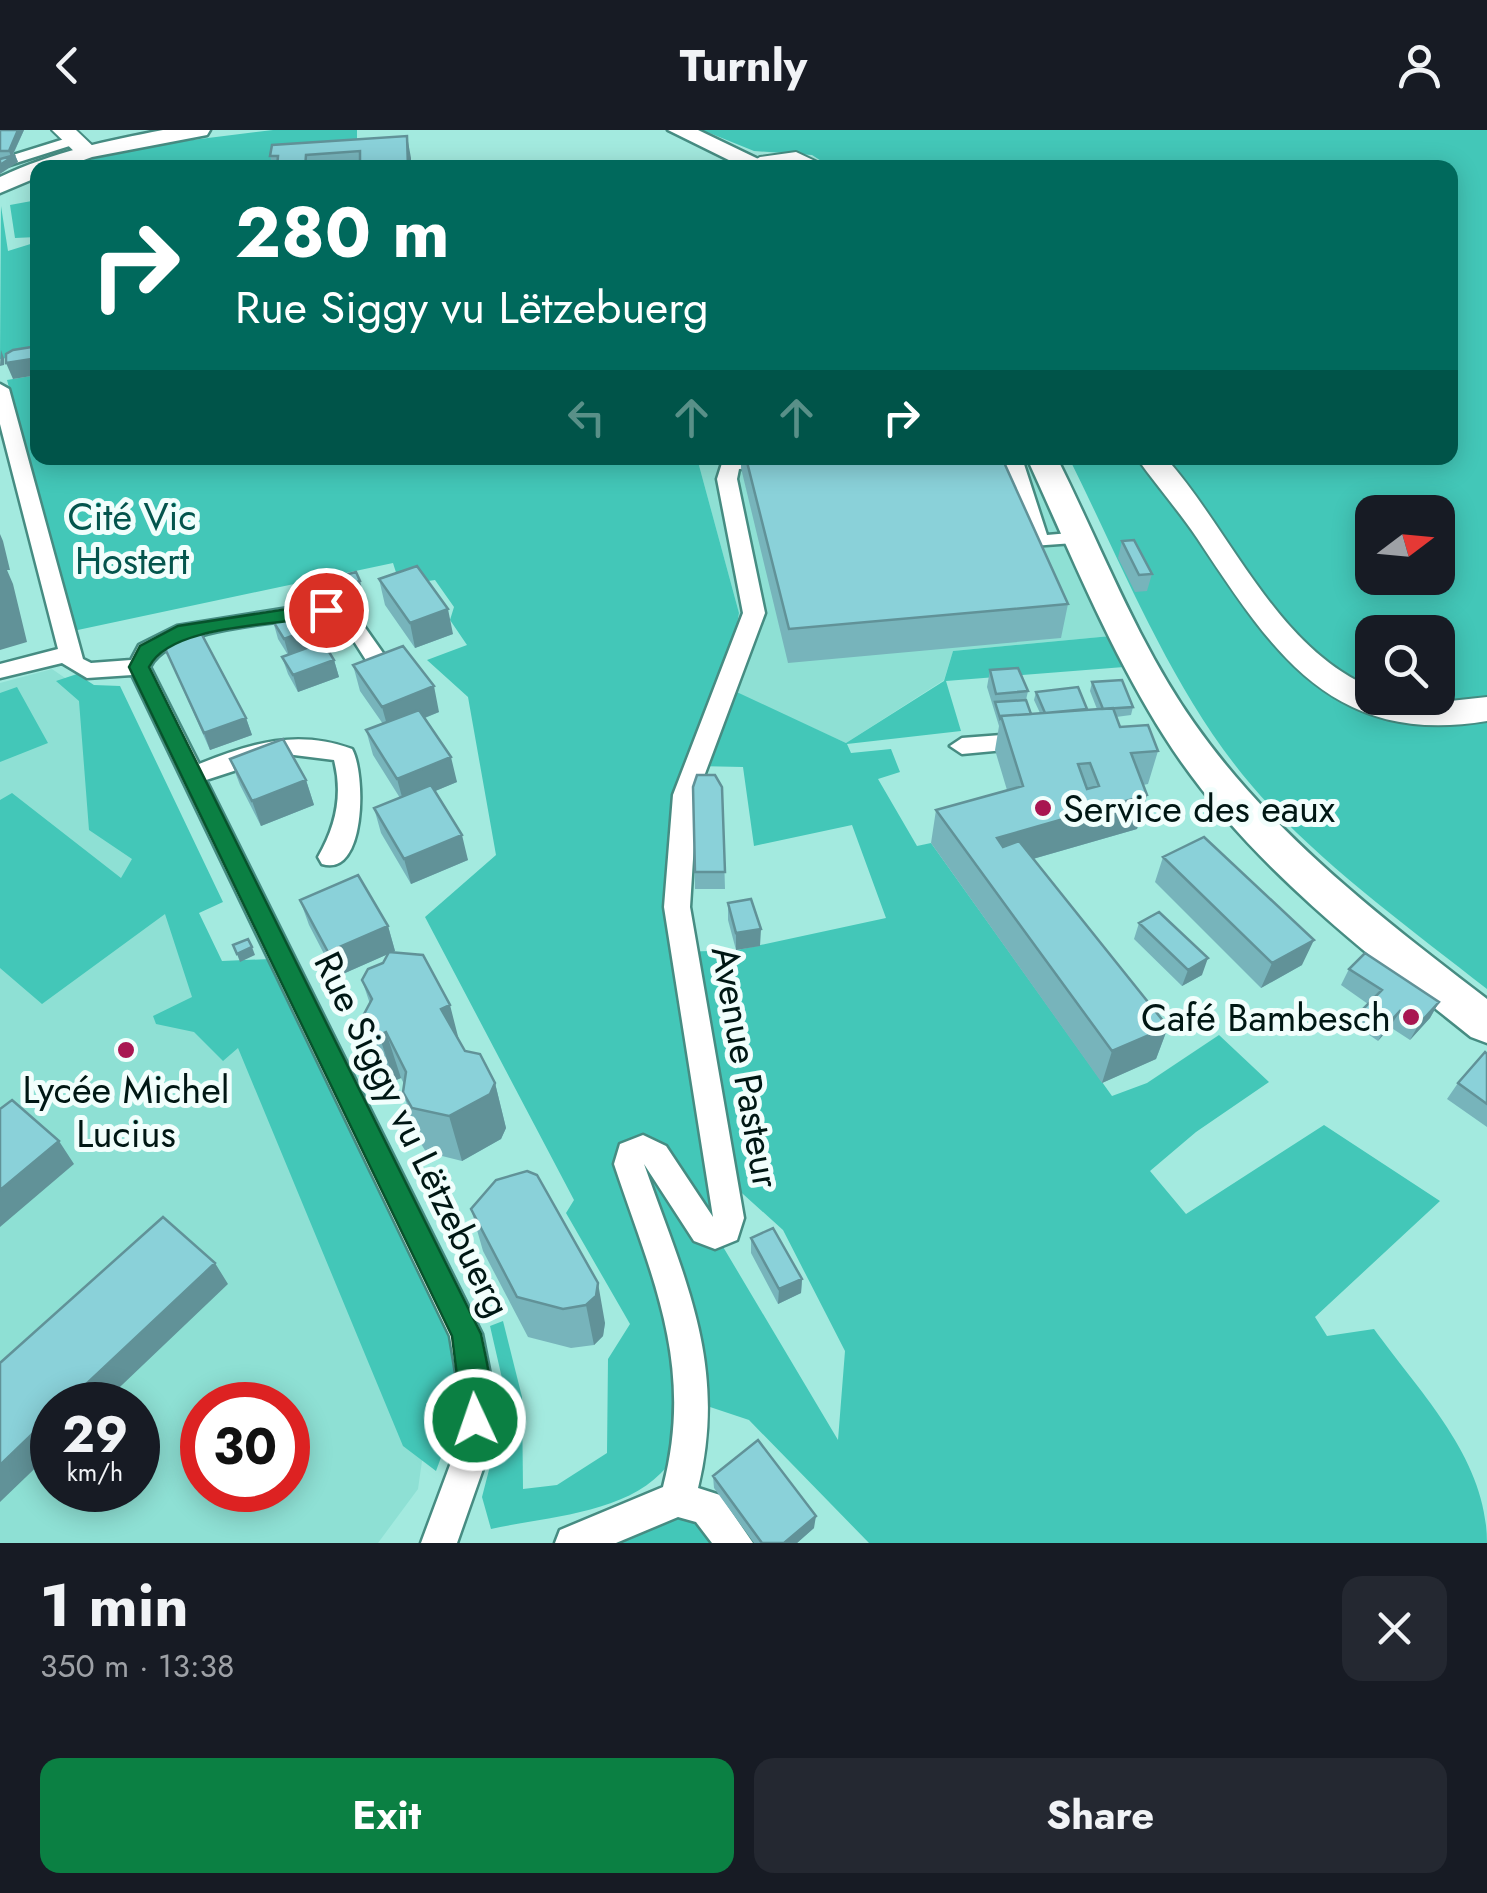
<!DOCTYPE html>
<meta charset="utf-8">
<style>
body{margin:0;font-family:Jost,sans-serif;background:#242831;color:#f1f3f6;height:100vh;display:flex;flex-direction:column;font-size:38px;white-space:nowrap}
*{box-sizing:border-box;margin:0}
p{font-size:32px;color:#9ea1a6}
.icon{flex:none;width:55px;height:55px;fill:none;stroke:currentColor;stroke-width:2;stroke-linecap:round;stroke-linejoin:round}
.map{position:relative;height:1413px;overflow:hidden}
.panel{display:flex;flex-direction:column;background:#171b24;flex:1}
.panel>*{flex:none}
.top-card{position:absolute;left:30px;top:30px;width:1428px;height:305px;border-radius:20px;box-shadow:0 5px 25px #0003;background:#00695c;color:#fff;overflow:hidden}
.needle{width:65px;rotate:74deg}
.controls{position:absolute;left:1355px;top:365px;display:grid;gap:20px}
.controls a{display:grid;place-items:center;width:100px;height:100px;border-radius:20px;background:#171b24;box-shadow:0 5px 25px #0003;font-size:50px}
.speed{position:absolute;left:30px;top:1252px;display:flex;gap:20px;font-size:50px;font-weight:700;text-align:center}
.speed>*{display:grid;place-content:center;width:130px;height:130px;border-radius:50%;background:#171b24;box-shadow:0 5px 25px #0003;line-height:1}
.speed small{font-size:25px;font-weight:400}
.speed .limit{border:15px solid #d22;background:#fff;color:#111}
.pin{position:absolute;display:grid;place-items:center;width:85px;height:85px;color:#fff;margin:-42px;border:5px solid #fff;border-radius:50%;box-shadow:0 2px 10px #0007}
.me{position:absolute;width:110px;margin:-55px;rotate:357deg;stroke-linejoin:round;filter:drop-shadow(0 0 8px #0008)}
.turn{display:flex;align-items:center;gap:35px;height:210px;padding:0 40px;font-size:45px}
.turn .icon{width:130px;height:130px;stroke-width:2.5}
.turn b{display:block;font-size:70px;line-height:85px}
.lanes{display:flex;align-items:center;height:95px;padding:0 40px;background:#0003;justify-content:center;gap:50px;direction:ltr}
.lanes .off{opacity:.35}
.round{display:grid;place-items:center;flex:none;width:105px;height:105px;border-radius:20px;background:#242831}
.headline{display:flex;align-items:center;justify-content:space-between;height:170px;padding:0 40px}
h1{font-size:60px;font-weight:700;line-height:75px}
.cta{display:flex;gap:20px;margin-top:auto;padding:20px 40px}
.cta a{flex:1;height:115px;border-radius:20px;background:#0b8043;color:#fff;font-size:40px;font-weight:700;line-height:115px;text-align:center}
.cta a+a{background:#242831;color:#f1f3f6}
header{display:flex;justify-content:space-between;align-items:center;height:130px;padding:0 40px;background:#171b24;font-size:45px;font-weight:700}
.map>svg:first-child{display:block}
.built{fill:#8ee0d4;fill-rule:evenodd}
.green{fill:#43c7b8;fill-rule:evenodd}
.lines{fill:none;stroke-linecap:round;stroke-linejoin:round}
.street-casing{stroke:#468c82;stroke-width:5}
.secondary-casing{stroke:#468c82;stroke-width:4}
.primary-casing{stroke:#468c82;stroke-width:5}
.street{fill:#fff;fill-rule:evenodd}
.secondary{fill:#fff;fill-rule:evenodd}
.primary{fill:#fff;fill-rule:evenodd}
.wall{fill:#77b4bb}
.shaded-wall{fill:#619298}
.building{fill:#8ad1d9;stroke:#619298;stroke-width:2.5;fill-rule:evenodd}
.route{fill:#0b8043;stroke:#07532c;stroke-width:2.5}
.poi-dot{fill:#a81651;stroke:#f1fefc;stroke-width:4}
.labels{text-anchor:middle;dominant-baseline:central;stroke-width:10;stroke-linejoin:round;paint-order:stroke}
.park-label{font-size:38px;fill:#04554d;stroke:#f1fefc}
.poi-label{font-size:38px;fill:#001714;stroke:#f1fefc;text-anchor:start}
.street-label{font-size:38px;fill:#001714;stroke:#f1fefc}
</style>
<header><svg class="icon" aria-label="back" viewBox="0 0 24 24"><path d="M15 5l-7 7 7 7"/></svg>Turnly<svg class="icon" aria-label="person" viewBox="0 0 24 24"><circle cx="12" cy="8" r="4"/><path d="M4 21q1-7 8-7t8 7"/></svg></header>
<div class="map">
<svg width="1487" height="1413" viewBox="0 0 1487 1413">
<rect width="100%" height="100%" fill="#a3eadf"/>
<path class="built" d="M697,328H1025L1111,506L953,521L944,550L846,613L726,558L739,483Z
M52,539L90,565L426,1303L418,1359L378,1413H0V553ZM52,1275H138V1360H52ZM202,1275H288V1360H202Z"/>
<path class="green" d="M273,0H357V32L277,38H57L144,16Z
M702,0H1487V859C1413,801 1336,745 1271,677C1179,581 1127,444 1069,328H1450V38H832L812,25L754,21ZM1372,382H1438V448H1372ZM1372,502H1438V568H1372Z
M37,70V107L15,108L10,75Z
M1,76L8,121L37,112L38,223L0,229Z
M37,245L38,328H697L739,483L726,557L846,613L944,551L953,521L1111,506L1124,537L946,551L961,601L847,614L851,623L891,619L900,642L878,649L917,716L931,713L1112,966L1147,953L1219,905L1269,952L1196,1002L1150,1041L1186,1084L1324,995L1440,1071L1315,1187L1327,1206L1374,1199C1421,1264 1487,1329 1487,1413H869L749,1290L695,1272C686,1294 679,1326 661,1343C621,1384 545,1387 491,1399L482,1367L507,1270L490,1196L503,1191L522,1267L523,1359L557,1355L607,1323L608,1229L630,1194L566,1083L574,1070L425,787L496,725L468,567L427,530L467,515L450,490L454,477L435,450L400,455L393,433L73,501L7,250ZM696,636L743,637L754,716L852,695L886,788L737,820L681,822ZM723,1046L783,1100L845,1221L838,1310L716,1105Z
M77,544L94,555L120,556L223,772L199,783L222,831L270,829L449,1200L461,1254L451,1269L426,1273V1303L443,1322L436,1341L403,1316L238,918L223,931L194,902L156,894L153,886L192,867L165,784L42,874L0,838V670L12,663L121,748L132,729L89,700L79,571L56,551Z
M17,557L48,613L0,632V563Z
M675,1388L699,1394L715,1413H612Z"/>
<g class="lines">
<g class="street-casing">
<path id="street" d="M74,6L79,7V13L0,38V29Z
M0,254L9,259L83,529L91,533L131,530L139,515L177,496L326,472L359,489L390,533L387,538H371L350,505L324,486C283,493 169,497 150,537L199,634C252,613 297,599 352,619C366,644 366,748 322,734L318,727C336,696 343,665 334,630L286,624L206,650L482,1204L493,1260L490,1319L457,1413H421L456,1319L459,1260L450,1206L132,545L87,548L62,533L0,548V534L58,519L0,294Z
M740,328H821L811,334L739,339L737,349L765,483L697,665L690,777L744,1088L737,1110L715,1119L694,1111L644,1034C684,1148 728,1234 698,1358L720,1365L753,1413H712L696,1392L678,1387L616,1413H555L560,1400L663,1357C695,1235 652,1148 614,1034L620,1014L643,1005L666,1016L713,1087L664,777L673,665L743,483L717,349L723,330Z
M1003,328H1022L1047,405L1081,402L1091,408L1088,412L1032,416Z
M1029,603L1041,611L1037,617L962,624L950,616L962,608Z"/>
</g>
<g class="secondary-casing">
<path id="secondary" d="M52,0H76L98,21L95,26H79Z
M796,22L830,38L749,34L760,27Z
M1137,328H1166C1232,403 1276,517 1372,558V568L1441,572L1487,567V591C1332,617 1272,521 1197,408C1178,380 1156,355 1137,328Z"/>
</g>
<g class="primary-casing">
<path id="primary" d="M163,0H210L207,5L92,27L62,38H38V47L0,63V47C53,22 106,11 163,0Z
M668,0H698L777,38H745Z
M1027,328H1057C1101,416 1137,512 1194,593C1272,704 1380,787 1487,869V913L1471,907C1360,818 1241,728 1164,606C1109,519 1070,422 1027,328Z"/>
</g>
<use href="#street" class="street"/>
<use href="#secondary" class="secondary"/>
<use href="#primary" class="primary"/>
</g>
<path class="wall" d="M0,0H24L13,25H15L18,32L0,29Z
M407,6L411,38H273L270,26Z
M741,328H1002L1068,474L1061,508L788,533L741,338Z
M1122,411L1152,444L1147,461L1135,462L1118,428Z
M379,449L453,504L415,518L385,475Z
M273,491L323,494L328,511L324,513L334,530L339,547L298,562L288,544L282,527L288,525L278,509Z
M163,514L246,588L252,605L210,620Z
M353,535L439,582L425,588L457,652L435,661L468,730L411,754L381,703L374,678L400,668L373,625L366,600L383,594L360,561Z
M990,540L1028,561L1026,570L1031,584L1040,583L1034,570L1036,562L1087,580L1097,579L1090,561L1092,552L1133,577L1131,585L1116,587L1120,597L1158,621L1148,654L1143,655L1147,665L1137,699L1033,729L1168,897L1156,929L1102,953L931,713L936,680L1007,660L995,620L999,596L987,557Z
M230,629L306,650L314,675L261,696L240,655Z
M693,657H722L725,759H695Z
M1163,727L1302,835L1261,858L1155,752Z
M300,770L388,796L395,821L392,822L459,911L465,921L495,953L506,998L501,1009L462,1031L426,1022L417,1007L403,962L404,954L401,948L394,951L379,932L363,886L370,874L362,850L383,833L388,824L336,847L309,795Z
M728,773L760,816L736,820L728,790Z
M1139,793L1202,845L1182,856L1134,809Z
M1349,839L1439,872L1430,888L1410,910L1390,897L1378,911L1355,895L1363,879L1368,874L1341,855Z
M1487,924V997L1447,969L1458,953Z
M496,1050L605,1193L603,1206L594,1215L571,1218L528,1207L483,1121L471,1079Z
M751,1108L802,1149L801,1163L778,1174L751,1123Z
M713,1346L814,1398L797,1413H754L714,1358Z"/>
<path class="shaded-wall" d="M18,0H24L12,26L15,25L18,32L0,44V35L11,27L9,21Z
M407,6L411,28V38H408Z
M1,220L4,228V235L0,236Z
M38,228V245L13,249L6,233Z
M0,404L3,411L10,440H7L13,454L27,512L0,520Z
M360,451L362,459L348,464L345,455Z
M448,479L453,504L415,518L410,493Z
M323,494L328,511L289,526L284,509Z
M334,530L339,547L298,562L293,545Z
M434,556L439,582L389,602L382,577Z
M246,588L252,605L210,620L204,603Z
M451,627L457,652L404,674L397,649Z
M306,650L314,675L261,696L252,671Z
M1147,665L1137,699L991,741L997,708Z
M462,705L468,730L411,754L404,729Z
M388,796L395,821L336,847L328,822Z
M761,799L760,816L736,820V803Z
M1314,810L1302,835L1261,858L1272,833Z
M252,817L255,825L240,832L237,824Z
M1208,828L1202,845L1182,856L1188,840Z
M1439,872L1430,888L1410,910L1419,894Z
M450,875L462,922L441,879Z
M1400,881L1390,897L1378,911L1387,895Z
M1168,897L1156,929L1102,953L1112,921Z
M386,902L401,948L394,951L379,905Z
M495,953L506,998L501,1009L462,1031L449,986Z
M59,1011L74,1034L0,1097V1060Z
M215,1133L228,1154L101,1275H64Z
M802,1149L801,1163L778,1174L779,1159Z
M598,1153L605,1193L603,1206L594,1215L586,1175Z
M52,1285V1322L0,1372V1335Z
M816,1386L814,1398L797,1413H784Z"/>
<path class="building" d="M0,0H18L9,21H0Z
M407,6L408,38H360V21L306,25L305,38H277L278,26H270L272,15Z
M15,25L0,35V29Z
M38,216V228L6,233V224L13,220Z
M746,328H1002L1068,474L789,499Z
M1134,410L1152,444L1139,445L1122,411Z
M417,436L448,479L410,493L379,449Z
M356,442L360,451L345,455L341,446Z
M311,477L323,494L284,509L273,491Z
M200,501L246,588L204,603L163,514Z
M323,512L334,530L293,545L282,527Z
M403,516L434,556L382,577L353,535Z
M1018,538L1028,561L996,564L990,540Z
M1122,550L1133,577L1103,579L1092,552Z
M1078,557L1087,579L1045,583L1036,562Z
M1026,570L1031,584L1001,586L1000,588L995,572Z
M1113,578L1120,597L1148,595L1158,621L1131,623L1147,665L997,708L1003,717L1019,711L1168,897L1112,921L936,680L1023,656L1001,586ZM1090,633L1099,656L1087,659L1078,634Z
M419,580L451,627L397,649L366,600Z
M283,609L306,650L252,671L230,629Z
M697,645H715L722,657L725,742H695L693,657Z
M431,655L462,705L404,729L374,678Z
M1204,707L1314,810L1272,833L1163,727Z
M358,745L388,796L328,822L300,770Z
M751,769L761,799L736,803L728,773Z
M1159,782L1208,828L1188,840L1139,793Z
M248,809L252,817L237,824L233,815Z
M389,822L423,825L450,875L441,879L465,921L480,924L495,953L490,964L449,986L412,978L403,962L406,942L386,902L379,905L363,886L372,869L362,850L368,839L383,833Z
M1365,823L1439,872L1419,894L1400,881L1387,895L1363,879L1382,860L1349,839Z
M1485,922L1487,924V974L1458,953Z
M12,970L59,1011L0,1060V979Z
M527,1041L537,1045L598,1153L596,1166L586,1175L563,1179L517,1167L471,1079L496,1050Z
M163,1087L215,1133L64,1275H52V1285L0,1335V1233Z
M773,1098L802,1149L779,1159L751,1108Z
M758,1310L816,1386L784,1413H762L713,1346Z"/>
<path class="route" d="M326,473L333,475V484C287,496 171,492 149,537L481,1204C487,1235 498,1270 486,1301L475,1305L464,1301L452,1206L129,537L140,516L178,496Z"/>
<g class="poi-dot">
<circle cx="1043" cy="678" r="10"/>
<circle cx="1411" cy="887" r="10"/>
<circle cx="126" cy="920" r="10"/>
</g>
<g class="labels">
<g class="park-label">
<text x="132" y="386">Cité Vic<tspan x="132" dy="44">Hostert</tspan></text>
</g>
<g class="poi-label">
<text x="1063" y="678">Service des eaux</text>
<text x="1391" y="887" text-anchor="end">Café Bambesch</text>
<text x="126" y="959" text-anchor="middle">Lycée Michel<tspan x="126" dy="44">Lucius</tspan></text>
</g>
<g class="street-label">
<text transform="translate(746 937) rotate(80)">Avenue Pasteur</text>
<text transform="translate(413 1004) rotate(64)">Rue Siggy vu Lëtzebuerg</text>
</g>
</g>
</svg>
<div class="controls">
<a><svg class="needle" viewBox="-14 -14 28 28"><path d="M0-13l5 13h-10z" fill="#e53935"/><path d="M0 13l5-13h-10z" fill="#9ea1a6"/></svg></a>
<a><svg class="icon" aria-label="search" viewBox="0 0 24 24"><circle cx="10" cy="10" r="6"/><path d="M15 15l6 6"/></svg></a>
</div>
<div class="speed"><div>29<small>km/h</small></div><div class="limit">30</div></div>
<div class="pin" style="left:326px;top:480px;background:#d93025"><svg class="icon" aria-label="arrive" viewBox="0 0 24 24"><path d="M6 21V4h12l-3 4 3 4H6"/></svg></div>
<svg class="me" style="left:475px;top:1290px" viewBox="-20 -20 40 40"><circle r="17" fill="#0b8043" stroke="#fff" stroke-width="3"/><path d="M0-11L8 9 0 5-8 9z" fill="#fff"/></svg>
<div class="top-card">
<div class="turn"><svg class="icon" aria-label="right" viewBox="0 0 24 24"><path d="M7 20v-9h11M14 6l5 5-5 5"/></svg><div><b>280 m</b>Rue Siggy vu Lëtzebuerg</div></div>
<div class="lanes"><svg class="icon off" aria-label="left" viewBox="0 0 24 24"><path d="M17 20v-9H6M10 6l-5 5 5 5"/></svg><svg class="icon off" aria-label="ahead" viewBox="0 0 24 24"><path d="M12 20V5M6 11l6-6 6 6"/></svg><svg class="icon off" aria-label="ahead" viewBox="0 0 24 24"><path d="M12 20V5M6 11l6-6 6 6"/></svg><svg class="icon" aria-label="right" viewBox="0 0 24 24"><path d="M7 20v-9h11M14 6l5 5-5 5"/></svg></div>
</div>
</div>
<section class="panel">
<div class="headline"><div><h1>1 min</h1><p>350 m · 13:38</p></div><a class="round"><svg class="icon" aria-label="close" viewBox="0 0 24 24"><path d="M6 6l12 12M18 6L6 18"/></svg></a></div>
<div class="cta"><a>Exit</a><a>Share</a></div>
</section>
